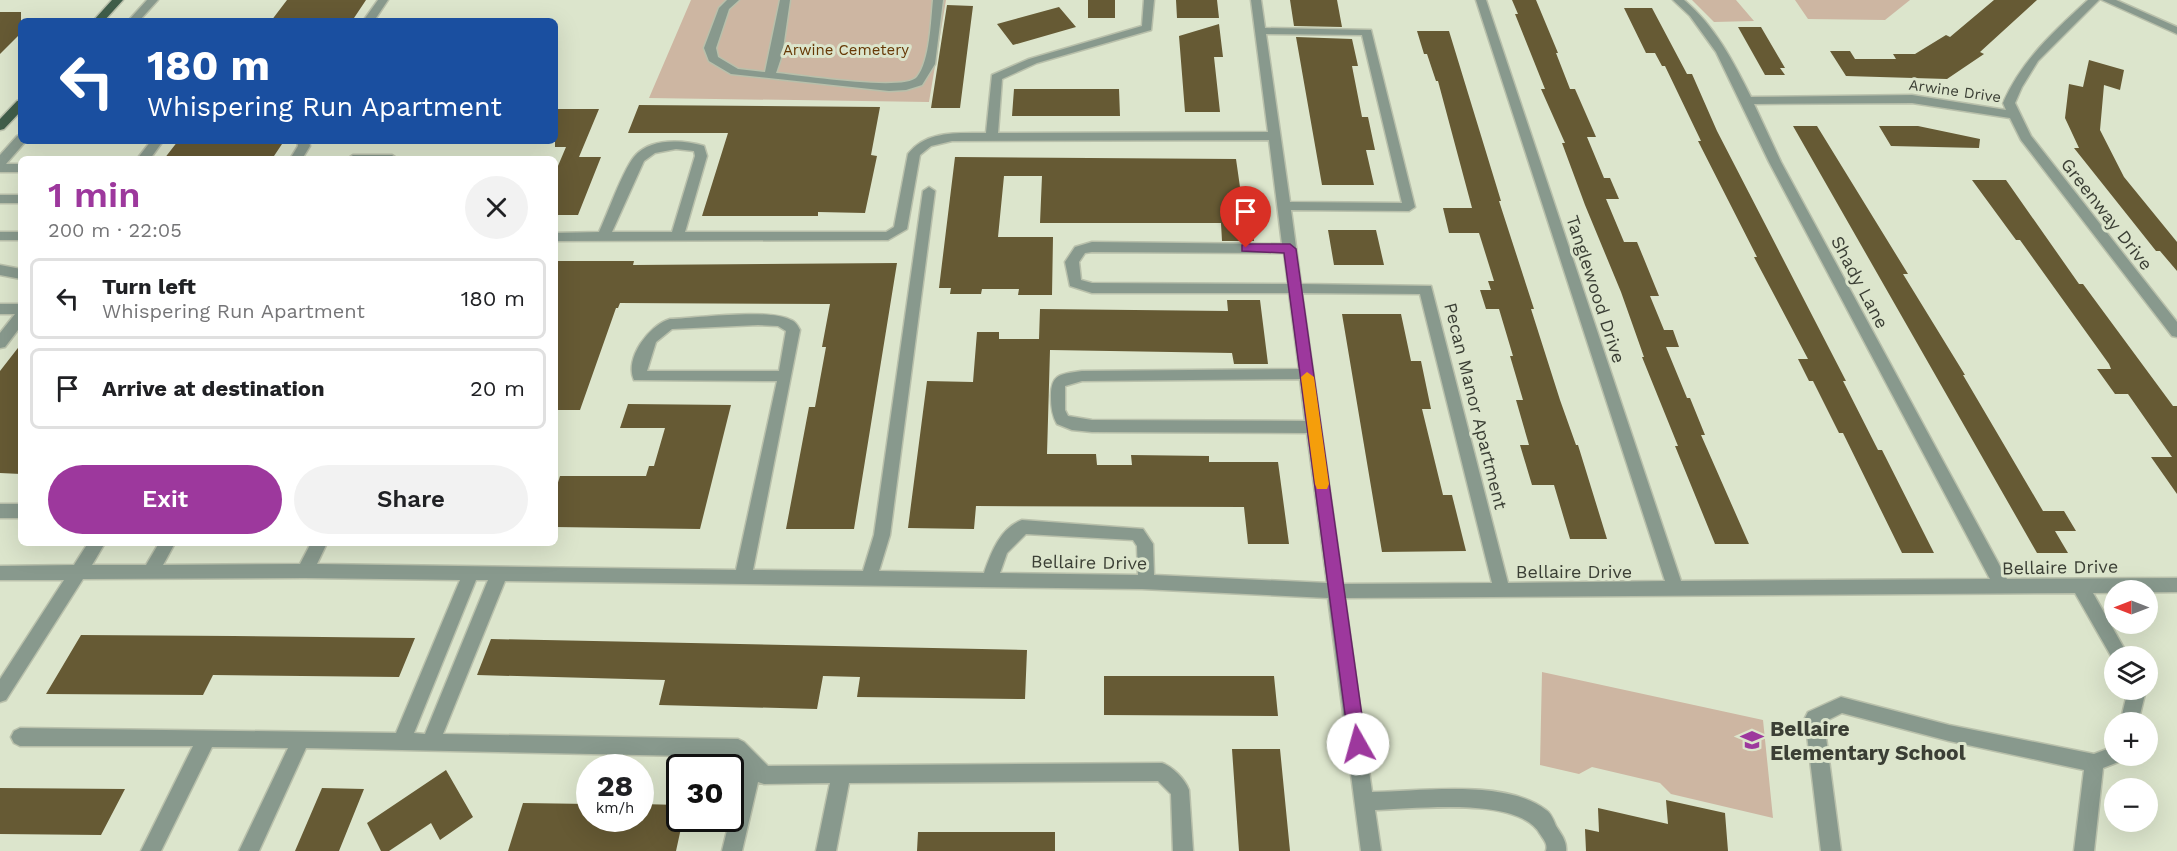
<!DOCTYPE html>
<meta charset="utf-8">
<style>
body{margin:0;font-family:"Work Sans",sans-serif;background:#f2f2f2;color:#202124;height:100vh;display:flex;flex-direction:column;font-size:22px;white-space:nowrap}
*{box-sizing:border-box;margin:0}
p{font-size:20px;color:#757577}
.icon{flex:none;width:33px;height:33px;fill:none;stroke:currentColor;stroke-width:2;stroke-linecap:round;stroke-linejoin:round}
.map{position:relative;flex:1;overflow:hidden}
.sheet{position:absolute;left:18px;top:156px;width:540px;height:390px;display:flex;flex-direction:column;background:#fff;border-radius:9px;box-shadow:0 6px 24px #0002}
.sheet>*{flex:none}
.guide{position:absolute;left:18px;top:18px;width:540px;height:126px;border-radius:9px;box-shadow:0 6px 24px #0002;background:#1a4fa0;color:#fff;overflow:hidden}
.needle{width:39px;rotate:270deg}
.tools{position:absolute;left:2104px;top:580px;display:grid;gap:12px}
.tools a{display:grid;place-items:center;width:54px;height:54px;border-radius:50%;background:#fff;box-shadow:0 6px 24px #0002;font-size:30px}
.speed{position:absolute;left:576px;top:754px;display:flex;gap:12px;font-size:30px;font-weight:700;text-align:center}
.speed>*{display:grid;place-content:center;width:78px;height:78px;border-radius:50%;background:#fff;box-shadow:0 6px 24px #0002;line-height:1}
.speed small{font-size:15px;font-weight:400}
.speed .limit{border:3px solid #111;border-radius:9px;background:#fff;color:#111}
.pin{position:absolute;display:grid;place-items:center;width:51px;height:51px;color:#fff;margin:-62px -26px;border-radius:50% 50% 50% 0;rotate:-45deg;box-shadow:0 0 6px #0007}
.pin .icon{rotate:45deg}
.me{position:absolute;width:66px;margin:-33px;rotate:353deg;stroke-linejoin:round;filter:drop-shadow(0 0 4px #0008)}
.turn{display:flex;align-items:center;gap:21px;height:126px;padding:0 30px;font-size:27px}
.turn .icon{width:78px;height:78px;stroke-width:2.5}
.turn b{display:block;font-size:42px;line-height:51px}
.round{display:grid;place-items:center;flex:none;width:63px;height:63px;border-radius:32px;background:#f2f2f2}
.overview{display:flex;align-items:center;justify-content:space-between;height:102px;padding:0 30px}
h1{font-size:36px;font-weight:600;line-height:45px;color:#9d389d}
.cta{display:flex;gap:12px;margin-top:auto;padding:12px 30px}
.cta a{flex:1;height:69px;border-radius:36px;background:#9d389d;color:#fff;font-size:24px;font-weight:600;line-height:69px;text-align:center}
.cta a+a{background:#f2f2f2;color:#202124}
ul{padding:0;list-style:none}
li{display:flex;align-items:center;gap:18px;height:81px;margin:0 12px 9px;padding:0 18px;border:3px solid #e0e0e0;border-radius:9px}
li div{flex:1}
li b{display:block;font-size:22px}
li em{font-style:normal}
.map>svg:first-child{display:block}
.green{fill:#cdb6a2}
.building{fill:#665a34}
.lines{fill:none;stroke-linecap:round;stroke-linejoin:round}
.minor-casing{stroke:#b9c0ab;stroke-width:3}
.major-casing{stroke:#b9c0ab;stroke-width:3}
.minor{fill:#88998d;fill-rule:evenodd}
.major{fill:#405e4a;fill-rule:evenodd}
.route{fill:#9d389d;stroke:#662466;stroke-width:1.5}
.slow{fill:#f59e0b}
.labels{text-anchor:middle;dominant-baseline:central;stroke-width:6;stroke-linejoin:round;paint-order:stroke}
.far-park-label{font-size:15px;fill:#663805;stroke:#dce5cc}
.far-street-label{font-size:15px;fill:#3b3f35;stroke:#dce5cc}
.street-label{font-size:18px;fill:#3b3f35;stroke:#dce5cc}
.near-poi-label{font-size:21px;font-weight:bold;fill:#3b3f35;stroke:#dce5cc;text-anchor:start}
</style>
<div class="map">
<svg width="2177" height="851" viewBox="0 0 2177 851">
<rect width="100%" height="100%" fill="#dce5cc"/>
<path class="green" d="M691,0H946L929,102L649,98Z
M1692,0H1736L1754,21L1714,22Z
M1795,0H1910L1885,20L1808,19Z
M1542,672L1763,720L1773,818L1671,794L1660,783L1592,767L1579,774L1540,765Z"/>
<path class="building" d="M287,0H366L352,21H271Z
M1088,0H1115V18H1088Z
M1176,0H1217L1219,18H1177Z
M1290,0H1337L1342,27L1294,26Z
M1512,0H1536L1558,53H1556L1570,89H1575L1596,137H1587L1604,178H1610L1619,199H1606L1624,242H1637L1644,259L1659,296H1650L1664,330H1673L1679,347H1666L1687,398H1690L1705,435H1701L1749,544H1715L1675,446H1678L1642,357H1644L1621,292L1585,205L1562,143H1565L1541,89H1545L1515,14H1518Z
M1994,0H2037L1980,52L1984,54L1947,79L1846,76L1830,51H1850L1855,59H1896L1893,54H1915L1946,35L1950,37Z
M947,5L973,6L960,108H931Z
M1059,7L1076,27L1013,45L997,24Z
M1624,8H1652L1687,74H1692L1717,131L1846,381H1843L1878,450H1882L1934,553H1902L1843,433H1839L1813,381H1809L1798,359H1808L1754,257H1757L1698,141H1701L1665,66H1662L1655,53H1646Z
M0,12H21V33L0,54Z
M1219,24L1223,57H1214L1220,112H1185L1179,36Z
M1738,27H1761L1785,68H1780L1785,75H1765Z
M1417,31H1449L1501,201H1499L1534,309H1531L1560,400L1576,445H1578L1607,539H1570L1554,485H1532L1520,445H1529L1516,400H1523L1510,356H1513L1499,309H1486L1480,290H1491L1488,281H1494L1479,233H1449L1443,208H1472L1438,81H1436L1427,54H1424Z
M1296,37L1352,39L1358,66H1352L1362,117H1368L1375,150H1366L1374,185H1322Z
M2089,60L2124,70L2120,90L2104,85L2100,130L2124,177L2177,242V271L2160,251H2156L2074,148H2079L2065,118L2069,84L2083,87Z
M1014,89H1119L1120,116H1012Z
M639,105L880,107L871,155L877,156L865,213L818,212V216H702L728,133H628Z
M555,109H599L579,157H601L578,215H555V173L566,147H555Z
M1793,126H1817L1908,274H1903L1965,375H1963L2043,511H2064L2076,531H2055L2068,553H2037Z
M1879,126H1918L1980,139L1979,148L1891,146Z
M178,141H284L272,159H164Z
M955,157L1236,159L1240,187H1248L1254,241H1222L1221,223H1040L1042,176H1004L998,237H1053L1052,295H1018L1019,289H982L981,294H950L951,288H939Z
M1972,180H2006L2079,284H2083L2173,406H2177V494L2151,457H2172L2128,394H2115L2097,369H2111L2109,364L2020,240H2016Z
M1328,230H1376L1384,265H1334Z
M555,261H634L633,265L897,263L854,529H786L809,407H815L826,347H822L830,304L620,303L618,308H616L580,410H555Z
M1227,300H1260L1268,364H1234L1232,353L1050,350L1047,454H1096L1097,465H1132L1131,455L1209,456V462H1278L1289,544H1248L1244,507L976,506L974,529L908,528L927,381L973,382L977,332H999V339H1039L1040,309L1228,311Z
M1342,314H1401L1411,361H1421L1431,409H1422L1443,495H1452L1466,551L1382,552Z
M21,344V474L0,473V371Z
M628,404L731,405L700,529L555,527V492L560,476H646L649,466H654L665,428H620Z
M81,635L233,636L415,638L399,677L213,675L203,695L46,694Z
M491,639L1027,650L1025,699L857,697L860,677L823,676L817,709L659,705L665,680L477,675Z
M1104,676H1274L1278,716L1104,715Z
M1232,749H1280L1290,851H1239Z
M446,770L473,817L440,840L431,823L389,851H381L367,823Z
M0,788L125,789L101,835L0,834Z
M322,788L364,789L339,851H295Z
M1666,800L1725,813L1728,851H1586L1585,829L1599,832L1598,808L1668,824Z
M523,803L590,804V819H640V804L680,805V819H683L676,851H508Z
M918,832H1055V851H917Z"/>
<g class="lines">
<g class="minor-casing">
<path id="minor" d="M147,0H158L139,21H128Z
M378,0H388L374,21H363Z
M727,0H739L729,9L716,48L718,57L738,69L765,72L780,0H790L782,55L776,73C800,75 905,92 917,77C930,61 931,20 933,0H943L935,64L922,85L906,90L889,91L731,74L709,61L704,48L719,8Z
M1144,0H1154L1151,30L1037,63L1002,79L998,133L1268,132L1251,0H1261L1265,28L1371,30L1415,207L1409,211L1291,210L1301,284L1431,286L1508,583L1665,581L1476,0H1486L1681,581L1990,579L1769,162L1716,52L1690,16L1673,0H1684C1715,26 1733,61 1751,97L1912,95L2006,110L2003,103C2022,60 2054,31 2088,0H2099L2038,61L2022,87L2015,103L2031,136L2177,322V337L2172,336L2021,140L2010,118L1912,103L1754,104L1781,162L2007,579L2177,578V592L2093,593L2129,657H2115V663L2075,593L1345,598L1372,792C1421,791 1507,779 1546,810C1551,813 1554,821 1556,826C1561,834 1567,841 1566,851H1546C1548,844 1544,840 1540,834C1519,796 1415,809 1375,810L1381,851H1361L1328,598L1142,589L505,581L443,734L738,739L744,742L768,766L1162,763C1173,767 1185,779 1189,790L1193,851H1173L1171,794L1158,781L849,783L836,851H816L830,783L764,784L758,782L742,851H722L743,766L734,757L306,748L259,851H239L288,748L212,747L161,851H141L193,746H20L14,743L11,737L14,731L20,728L396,733L460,580L305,578L83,579L6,700L0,702V679L64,580H0V566L74,565L88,543H105L92,565H146L159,543H175L163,565L300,564L311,543H327L317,564L736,570L777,381L634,380C624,359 649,325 670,319C697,318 769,308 791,320C796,322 798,326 800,330L753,570L863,571L874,535L923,191L929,187L935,191L890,535L879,571L984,573C991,553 1000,528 1022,520L1143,529L1153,544L1154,575L1327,583L1307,433L1092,432L1072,430L1057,424C1052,415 1051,407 1051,396C1051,373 1062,374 1082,371L1299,369L1289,293H1092L1070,286L1065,262L1075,247L1092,242L1282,244L1269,140L952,141L931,146L920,155L907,229L888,240L555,241V233L599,232C608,213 622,172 634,157C650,137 684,140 704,146L707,156L685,232H886L894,227L908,154C926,130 959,133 986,133L992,75L1029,59L1142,26ZM1266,34L1362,35L1402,203L1290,202ZM676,149L694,151L695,156L672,232H612L644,161L655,153ZM1092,252L1284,253L1288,284L1092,283L1081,280L1079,262L1085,253ZM1302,293L1420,294L1492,583L1343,584ZM758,325L778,326L786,331L779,371H647L656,342L672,329ZM1300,379L1305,421L1092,420L1068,416L1065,410V386L1082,381ZM1026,534L1133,540L1137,546L1138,575L1000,573L1007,553ZM476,580H488L425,734L414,733Z
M2102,0H2116L2177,27V34Z
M21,135V141H26L6,164H21V172H0V155L17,136Z
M151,141H163L150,159H137Z
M297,141H309L310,146L302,159H290L298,146Z
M353,155H392L398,159H347Z
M0,195H21V203H0Z
M0,232H21V240H0Z
M0,265L21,269V279L0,275Z
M0,304H21V326L5,347L0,348V333L15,314H0Z
M0,504H21V518H0Z
M2128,690H2146L2138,723H2120Z
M1841,697L1949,725L2094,754L2115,746V756H2124L2121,761L2103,768L2094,851H2074L2084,770L1949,741L1842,713L1824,722L1841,851H1821L1805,718L1808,712Z"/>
</g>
<g class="major-casing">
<path id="major" d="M112,0H123L104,21H93Z
M21,100V111L4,129L0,130V119L17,101Z"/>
</g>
<use href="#minor" class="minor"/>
<use href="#major" class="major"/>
</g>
<path class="route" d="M1246,244H1290L1296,249L1366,744L1364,749L1358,751L1352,749L1349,744L1284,253L1242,251V245Z"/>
<path class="slow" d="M1307,372L1314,377L1329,484L1327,489H1317L1315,484L1301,377Z"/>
<defs>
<g id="school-bare" transform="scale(1.8)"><path d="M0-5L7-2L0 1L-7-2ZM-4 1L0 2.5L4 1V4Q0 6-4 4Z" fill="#9d389d" stroke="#dce5cc" stroke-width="2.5" paint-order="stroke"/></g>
</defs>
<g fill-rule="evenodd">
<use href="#school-bare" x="1752" y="740"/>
</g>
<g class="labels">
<g class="far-park-label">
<text x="846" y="50">Arwine Cemetery</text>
</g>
<g class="far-street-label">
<text transform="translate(1955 91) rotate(8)">Arwine Drive</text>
</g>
<g class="street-label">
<text transform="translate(2107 214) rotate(52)">Greenway Drive</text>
<text transform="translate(1860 282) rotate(62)">Shady Lane</text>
<text transform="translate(1596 289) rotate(72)">Tanglewood Drive</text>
<text transform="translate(1476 406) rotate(76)">Pecan Manor Apartment</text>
<text transform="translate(1089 562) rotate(1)">Bellaire Drive</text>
<text transform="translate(2060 567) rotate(-1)">Bellaire Drive</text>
<text x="1574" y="571">Bellaire Drive</text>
</g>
<g class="near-poi-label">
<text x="1770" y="728">Bellaire<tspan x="1770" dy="24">Elementary School</tspan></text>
</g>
</g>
</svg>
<div class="tools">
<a><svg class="needle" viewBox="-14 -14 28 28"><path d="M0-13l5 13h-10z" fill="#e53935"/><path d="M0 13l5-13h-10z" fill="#757577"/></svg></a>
<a><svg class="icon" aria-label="layers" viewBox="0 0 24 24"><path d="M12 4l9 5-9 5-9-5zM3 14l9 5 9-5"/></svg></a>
<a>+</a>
<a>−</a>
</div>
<div class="speed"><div>28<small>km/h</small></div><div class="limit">30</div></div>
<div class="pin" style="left:1246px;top:248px;background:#d93025"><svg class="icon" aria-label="arrive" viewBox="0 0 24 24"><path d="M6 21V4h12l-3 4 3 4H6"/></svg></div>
<svg class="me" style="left:1358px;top:744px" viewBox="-20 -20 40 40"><circle r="19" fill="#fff"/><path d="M0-13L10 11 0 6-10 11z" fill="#9d389d"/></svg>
<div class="guide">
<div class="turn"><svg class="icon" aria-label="left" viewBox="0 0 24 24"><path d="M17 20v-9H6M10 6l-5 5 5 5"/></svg><div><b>180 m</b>Whispering Run Apartment</div></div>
</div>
<section class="sheet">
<div class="overview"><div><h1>1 min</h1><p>200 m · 22:05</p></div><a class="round"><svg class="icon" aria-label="close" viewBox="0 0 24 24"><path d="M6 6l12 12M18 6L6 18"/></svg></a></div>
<ul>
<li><svg class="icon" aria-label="left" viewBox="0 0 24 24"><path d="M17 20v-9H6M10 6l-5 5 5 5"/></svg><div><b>Turn left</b><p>Whispering Run Apartment</p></div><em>180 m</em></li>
<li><svg class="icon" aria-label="arrive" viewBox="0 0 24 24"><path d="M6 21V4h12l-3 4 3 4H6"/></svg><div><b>Arrive at destination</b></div><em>20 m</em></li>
</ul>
<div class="cta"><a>Exit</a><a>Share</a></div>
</section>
</div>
